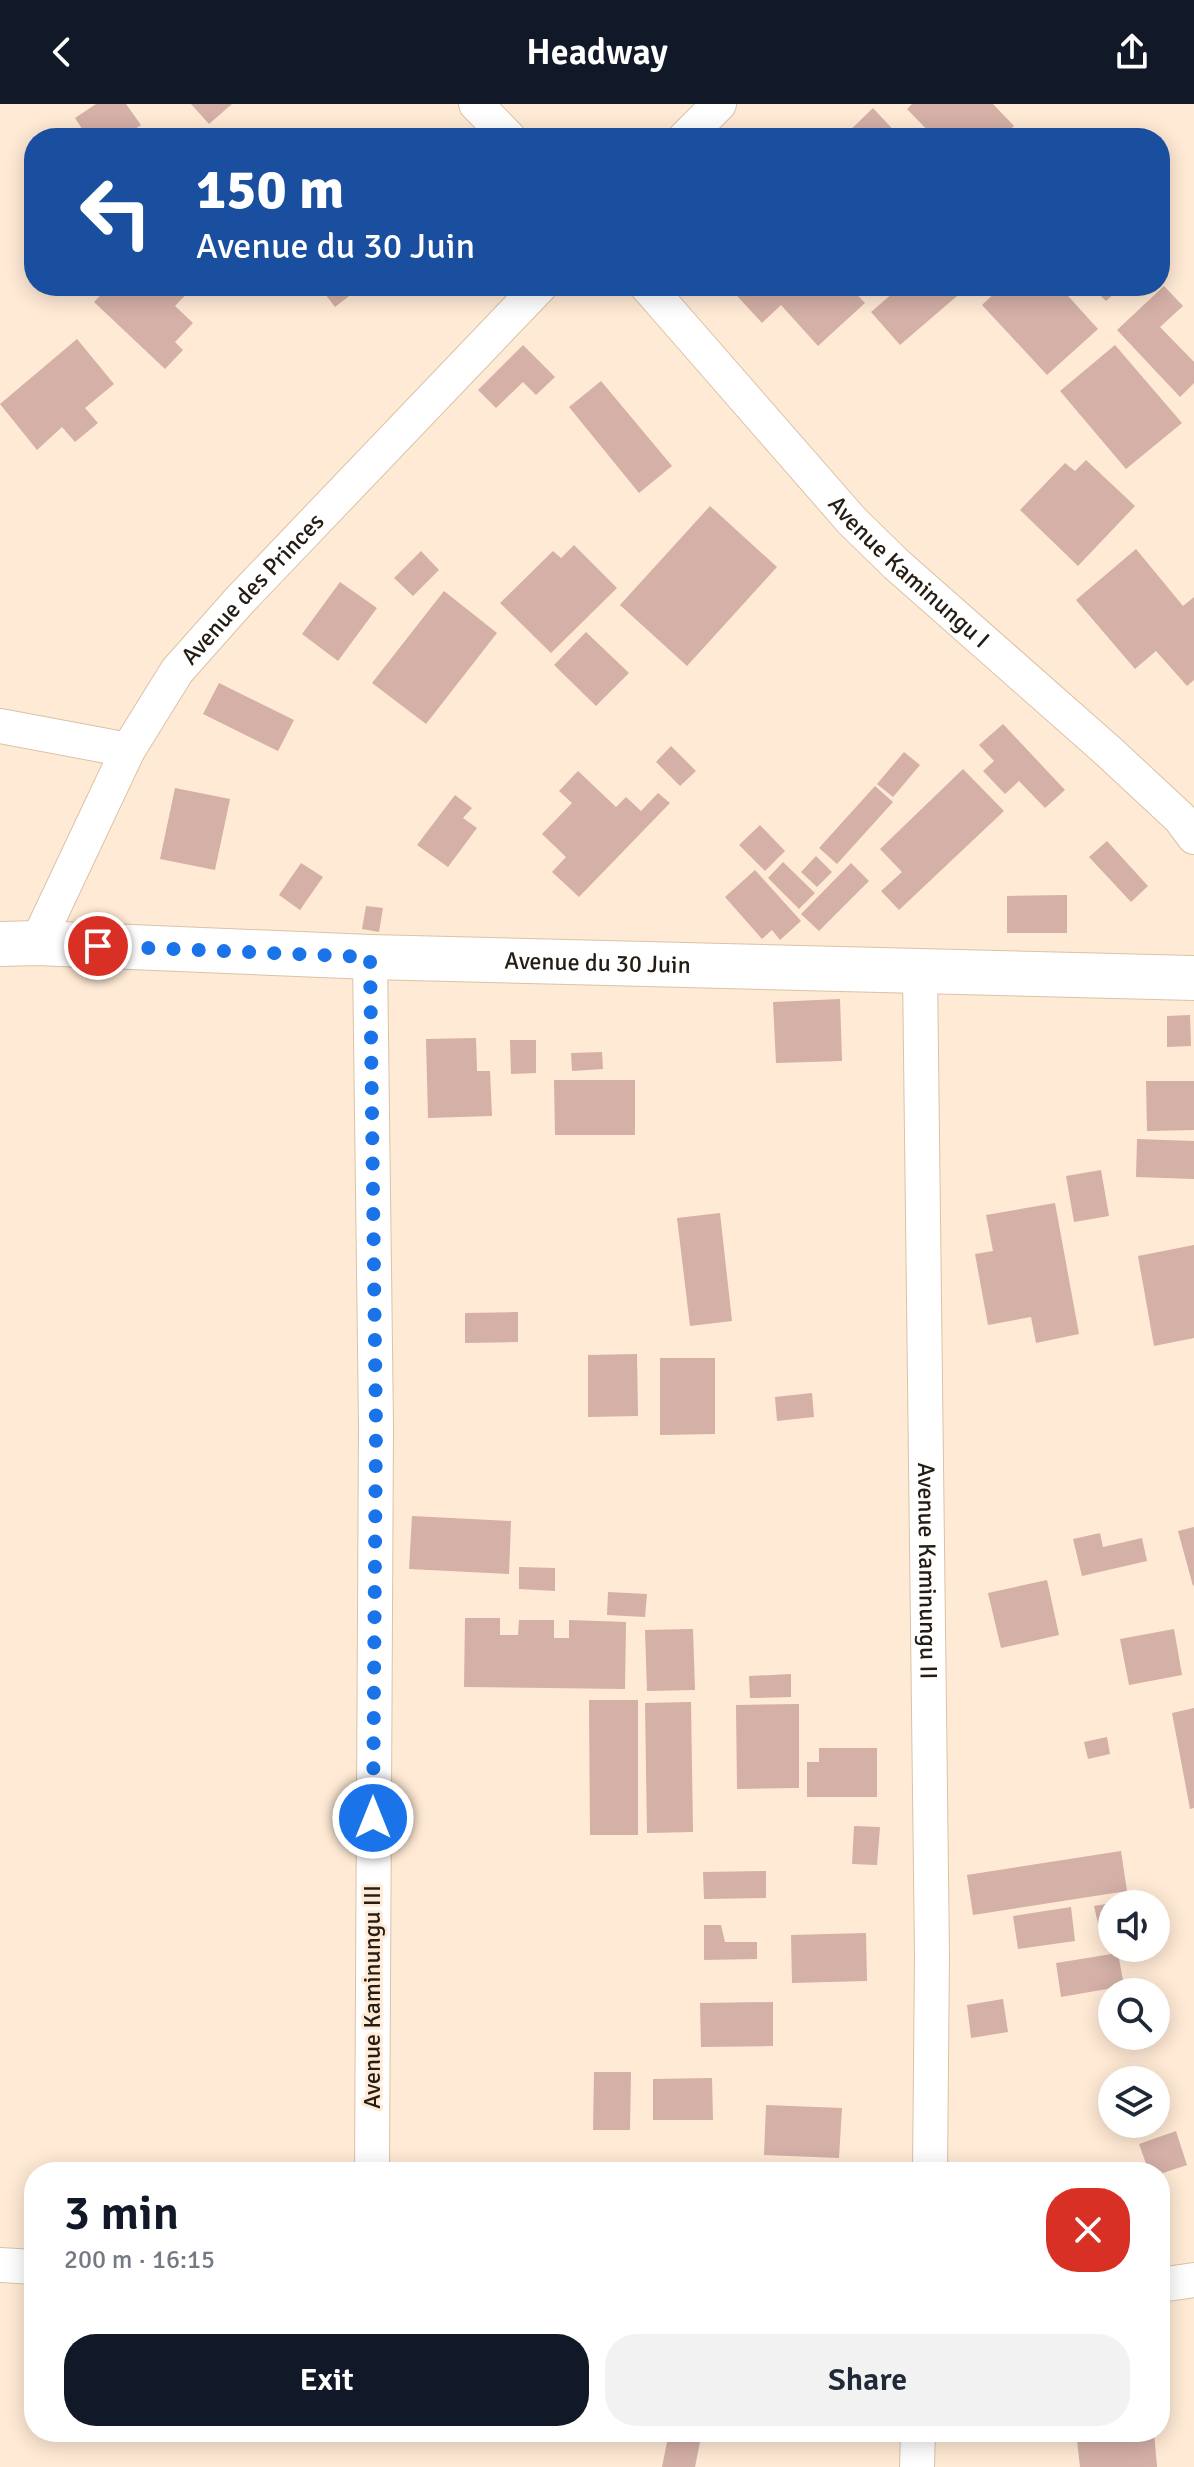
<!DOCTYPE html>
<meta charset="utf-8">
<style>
body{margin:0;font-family:Signika,sans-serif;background:#f2f2f3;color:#1f2937;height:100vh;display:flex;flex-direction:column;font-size:30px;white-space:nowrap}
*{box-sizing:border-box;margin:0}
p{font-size:26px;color:#747a83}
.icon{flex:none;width:44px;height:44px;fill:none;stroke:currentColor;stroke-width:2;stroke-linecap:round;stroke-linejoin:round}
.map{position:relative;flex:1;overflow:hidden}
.sheet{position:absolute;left:24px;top:2058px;width:1146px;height:280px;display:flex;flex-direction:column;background:#fff;border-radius:32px;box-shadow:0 4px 20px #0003}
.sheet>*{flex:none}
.banner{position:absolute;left:24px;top:24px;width:1146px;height:168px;border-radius:32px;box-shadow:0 4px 20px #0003;background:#1a4fa0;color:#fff;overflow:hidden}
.controls{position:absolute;left:1098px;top:1786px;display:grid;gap:16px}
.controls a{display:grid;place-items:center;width:72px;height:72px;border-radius:50%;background:#fff;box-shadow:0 4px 20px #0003;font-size:40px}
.pin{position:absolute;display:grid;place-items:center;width:68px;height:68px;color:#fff;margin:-34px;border:4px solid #fff;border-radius:50%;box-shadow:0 2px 8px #0007}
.me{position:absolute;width:88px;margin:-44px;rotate:0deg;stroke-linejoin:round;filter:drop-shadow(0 0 6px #0008)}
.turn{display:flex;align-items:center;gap:28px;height:168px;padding:0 40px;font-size:36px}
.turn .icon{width:104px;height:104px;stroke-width:2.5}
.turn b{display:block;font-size:56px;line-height:68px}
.round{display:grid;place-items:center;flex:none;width:84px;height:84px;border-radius:32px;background:#f2f2f3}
.headline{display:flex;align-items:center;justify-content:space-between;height:136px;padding:0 40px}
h1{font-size:48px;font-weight:600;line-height:60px;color:#111827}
.action{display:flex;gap:16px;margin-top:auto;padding:16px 40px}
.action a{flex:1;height:92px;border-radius:32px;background:#111827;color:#fff;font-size:32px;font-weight:600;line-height:92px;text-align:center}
.action a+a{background:#f2f2f3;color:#1f2937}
header{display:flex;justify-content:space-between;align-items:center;height:104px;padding:0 40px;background:#111827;color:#fff;font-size:36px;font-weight:600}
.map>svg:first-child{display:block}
.building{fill:#d4b0a7}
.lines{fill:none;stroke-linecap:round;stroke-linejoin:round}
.street-casing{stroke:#dbc2a8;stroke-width:36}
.secondary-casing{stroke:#dbc2a8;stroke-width:46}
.street{stroke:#fff;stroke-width:34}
.secondary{stroke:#fff;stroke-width:44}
.route{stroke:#1a73e8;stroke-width:14;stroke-dasharray:0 25.2}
.labels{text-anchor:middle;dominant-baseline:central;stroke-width:6;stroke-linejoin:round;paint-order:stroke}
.street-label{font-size:24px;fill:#251c13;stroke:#ffead5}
</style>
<header><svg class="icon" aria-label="back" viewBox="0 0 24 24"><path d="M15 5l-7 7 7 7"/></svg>Headway<svg class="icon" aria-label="share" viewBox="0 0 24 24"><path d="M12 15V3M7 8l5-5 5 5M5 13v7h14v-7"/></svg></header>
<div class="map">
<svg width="1194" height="2363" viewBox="0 0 1194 2363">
<rect width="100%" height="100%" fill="#ffead5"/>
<path class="building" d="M96,0H126L141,21L122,34H88L75,14Z
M191,0H232L209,20Z
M912,0H993L1014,22L1001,34H935L907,5Z
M873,4L901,34H842Z
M109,182H194L175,202L193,219L175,238L183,246L165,265L94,198Z
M319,182H362L335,203Z
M728,182H849L865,199L818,242L781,201L762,219Z
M901,182H960L964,186L900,241L871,208Z
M1002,182H1059L1098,225L1047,271L982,201Z
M1091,182H1122L1106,197Z
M1164,182L1183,202L1160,223L1194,258V279L1180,293L1117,226Z
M77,235L114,280L85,304L98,319L75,338L62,323L37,346L0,300Z
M523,241L555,273L536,291L523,278L496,304L478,286Z
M1115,241L1182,319L1126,365L1060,287Z
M601,277L672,362L639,389L569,303Z
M1086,356L1135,402L1078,462L1020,406L1065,359L1075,367Z
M710,402L777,463L687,562L620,501Z
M574,441L617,484L551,549L500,499L553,447L561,454Z
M1136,445L1183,502L1194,493V576L1187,582L1156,547L1135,565L1076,496Z
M421,447L439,466L413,492L394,474Z
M340,478L377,504L338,557L302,530Z
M444,487L497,529L426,620L372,579Z
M586,528L629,569L596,602L554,561Z
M219,579L294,616L278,647L203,610Z
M1003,620L1065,686L1045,704L1019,677L1005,690L983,667L994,657L979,641Z
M671,642L696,667L680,682L656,658Z
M904,648L920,661L893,693L877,680Z
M963,665L1004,707L899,806L881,787L902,768L880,745Z
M578,667L616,703L626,693L641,707L658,689L670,699L579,793L552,768L566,753L542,730L572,699L559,687Z
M875,682L893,698L837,760L819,744Z
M175,684L230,695L215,766L160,755Z
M455,691L472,704L463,714L477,724L448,763L417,741Z
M760,721L785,747L765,767L739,741Z
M1107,737L1148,782L1131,798L1089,753Z
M816,752L832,768L817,783L801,768Z
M783,758L815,789L799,805L768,774Z
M301,759L323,773L300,806L279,791Z
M851,759L869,777L819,827L801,810Z
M755,766L801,817L780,836L772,826L762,835L725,793Z
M1067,791V829H1007V792Z
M366,802L383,804L379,828L362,825Z
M840,895L842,957L776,959L773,898Z
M1190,911L1191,942L1167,943V912Z
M476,934L477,967H490L492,1012L428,1014L426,935Z
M510,936H536V969L511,970Z
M602,948L603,965L572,967L571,949Z
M554,976H635V1031H555Z
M1146,977H1194V1026L1147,1027Z
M1137,1035L1194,1037V1075L1136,1073Z
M1101,1066L1109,1112L1074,1118L1066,1072Z
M1055,1099L1079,1230L1036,1239L1031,1213L988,1221L975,1150L993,1147L986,1111Z
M720,1109L732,1217L690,1222L677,1114Z
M1194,1141V1234L1154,1242L1138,1152Z
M518,1208V1238L465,1239V1209Z
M637,1250L638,1312L588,1313V1251Z
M660,1254H715V1330L660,1331Z
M812,1289L814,1313L777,1317L775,1293Z
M412,1412L511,1417L509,1470L409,1465Z
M1194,1423V1481L1193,1482L1178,1427Z
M1100,1429L1103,1443L1142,1434L1147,1457L1082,1472L1073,1435Z
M519,1463L555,1464V1487L519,1485Z
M1047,1476L1059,1531L1001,1544L988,1489Z
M608,1488L647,1490L645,1513L607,1511Z
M465,1514H500V1531H518L519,1516H554V1534H569V1516L626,1518L625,1585L464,1583Z
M693,1525L695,1586L647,1587L645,1526Z
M1174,1525L1182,1571L1129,1581L1120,1535Z
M791,1570V1593L750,1594L749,1572Z
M589,1596H638V1731H590Z
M691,1598L693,1728L647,1729L645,1599Z
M799,1600V1684L737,1685L736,1601Z
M1194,1604V1704L1190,1705L1172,1609Z
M1107,1633L1110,1650L1088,1655L1084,1638Z
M819,1644H877V1693H807V1658H819Z
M854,1722L880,1723L877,1761L852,1760Z
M1121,1747L1127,1787L973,1811L967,1771Z
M766,1767V1794L704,1795L703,1768Z
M1139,1793L1140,1800H1112V1799Z
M1112,1799V1825L1100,1828L1094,1802Z
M1071,1803L1075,1837L1018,1845L1013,1812Z
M704,1821H721L725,1838H757V1855L704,1856Z
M866,1829L867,1877L792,1879L791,1831Z
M1118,1849L1124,1882L1061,1893L1056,1859Z
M1003,1895L1008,1928L971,1934L967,1901Z
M773,1898V1942L701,1943L700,1899Z
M594,1968H631L630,2026H593Z
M712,1974L713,2016H653V1975Z
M766,2001L842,2004L839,2054L764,2051Z
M1176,2027L1187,2061L1160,2070L1149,2068L1139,2040Z
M669,2328H702L695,2363H662Z
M1076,2328H1154L1157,2363H1080Z"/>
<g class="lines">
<g class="street-casing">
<g id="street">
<path d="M476,0L509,34"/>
<path d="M685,34L719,0"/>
<path id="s1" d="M647,182L852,417L896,460L1108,647L1180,714L1194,733"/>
<path d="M0,622L128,646"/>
<path id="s2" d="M37,839L128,646L177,567L239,497L540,182"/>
<path d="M370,853L376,1322L372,2068"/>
<path id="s3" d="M920,867L932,1852L930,2068"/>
<path d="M0,2161L34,2163"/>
<path d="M1160,2181L1194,2176"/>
<path d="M917,2363L918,2328"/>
</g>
</g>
<g class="secondary-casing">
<g id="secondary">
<path id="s4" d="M0,840L37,839L370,853L1194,874"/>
</g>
</g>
<use href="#street" class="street"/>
<use href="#secondary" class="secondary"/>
</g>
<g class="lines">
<path class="route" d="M98,842L370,853L376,1322L373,1714"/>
</g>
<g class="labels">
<g class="street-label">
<text stroke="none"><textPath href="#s1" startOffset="388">Avenue Kaminungu I</textPath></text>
<text stroke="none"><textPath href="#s2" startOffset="418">Avenue des Princes</textPath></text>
<text stroke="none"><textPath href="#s4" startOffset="598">Avenue du 30 Juin</textPath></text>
<text stroke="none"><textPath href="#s3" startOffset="600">Avenue Kaminungu II</textPath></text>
<text transform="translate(372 1893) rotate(-90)">Avenue Kaminungu III</text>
</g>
</g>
</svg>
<div class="controls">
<a><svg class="icon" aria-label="sound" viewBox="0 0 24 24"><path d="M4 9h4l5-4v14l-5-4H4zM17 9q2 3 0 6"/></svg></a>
<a><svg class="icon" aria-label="search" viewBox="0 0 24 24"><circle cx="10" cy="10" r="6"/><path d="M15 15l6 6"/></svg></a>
<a><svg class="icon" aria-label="layers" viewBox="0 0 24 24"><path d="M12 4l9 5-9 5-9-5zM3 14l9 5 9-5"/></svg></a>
</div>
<div class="pin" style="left:98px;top:842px;background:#d93025"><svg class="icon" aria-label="arrive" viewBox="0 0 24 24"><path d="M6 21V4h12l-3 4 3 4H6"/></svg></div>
<svg class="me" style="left:373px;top:1714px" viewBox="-20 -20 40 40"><circle r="17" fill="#1a73e8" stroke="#fff" stroke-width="3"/><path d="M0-11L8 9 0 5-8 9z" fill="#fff"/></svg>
<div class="banner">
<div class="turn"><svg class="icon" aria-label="left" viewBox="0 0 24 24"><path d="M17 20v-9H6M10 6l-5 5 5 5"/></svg><div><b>150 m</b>Avenue du 30 Juin</div></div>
</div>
<section class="sheet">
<div class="headline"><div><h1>3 min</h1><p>200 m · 16:15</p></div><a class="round" style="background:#d93025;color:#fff"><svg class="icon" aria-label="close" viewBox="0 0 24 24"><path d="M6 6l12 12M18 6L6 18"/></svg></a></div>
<div class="action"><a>Exit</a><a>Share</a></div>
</section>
</div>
